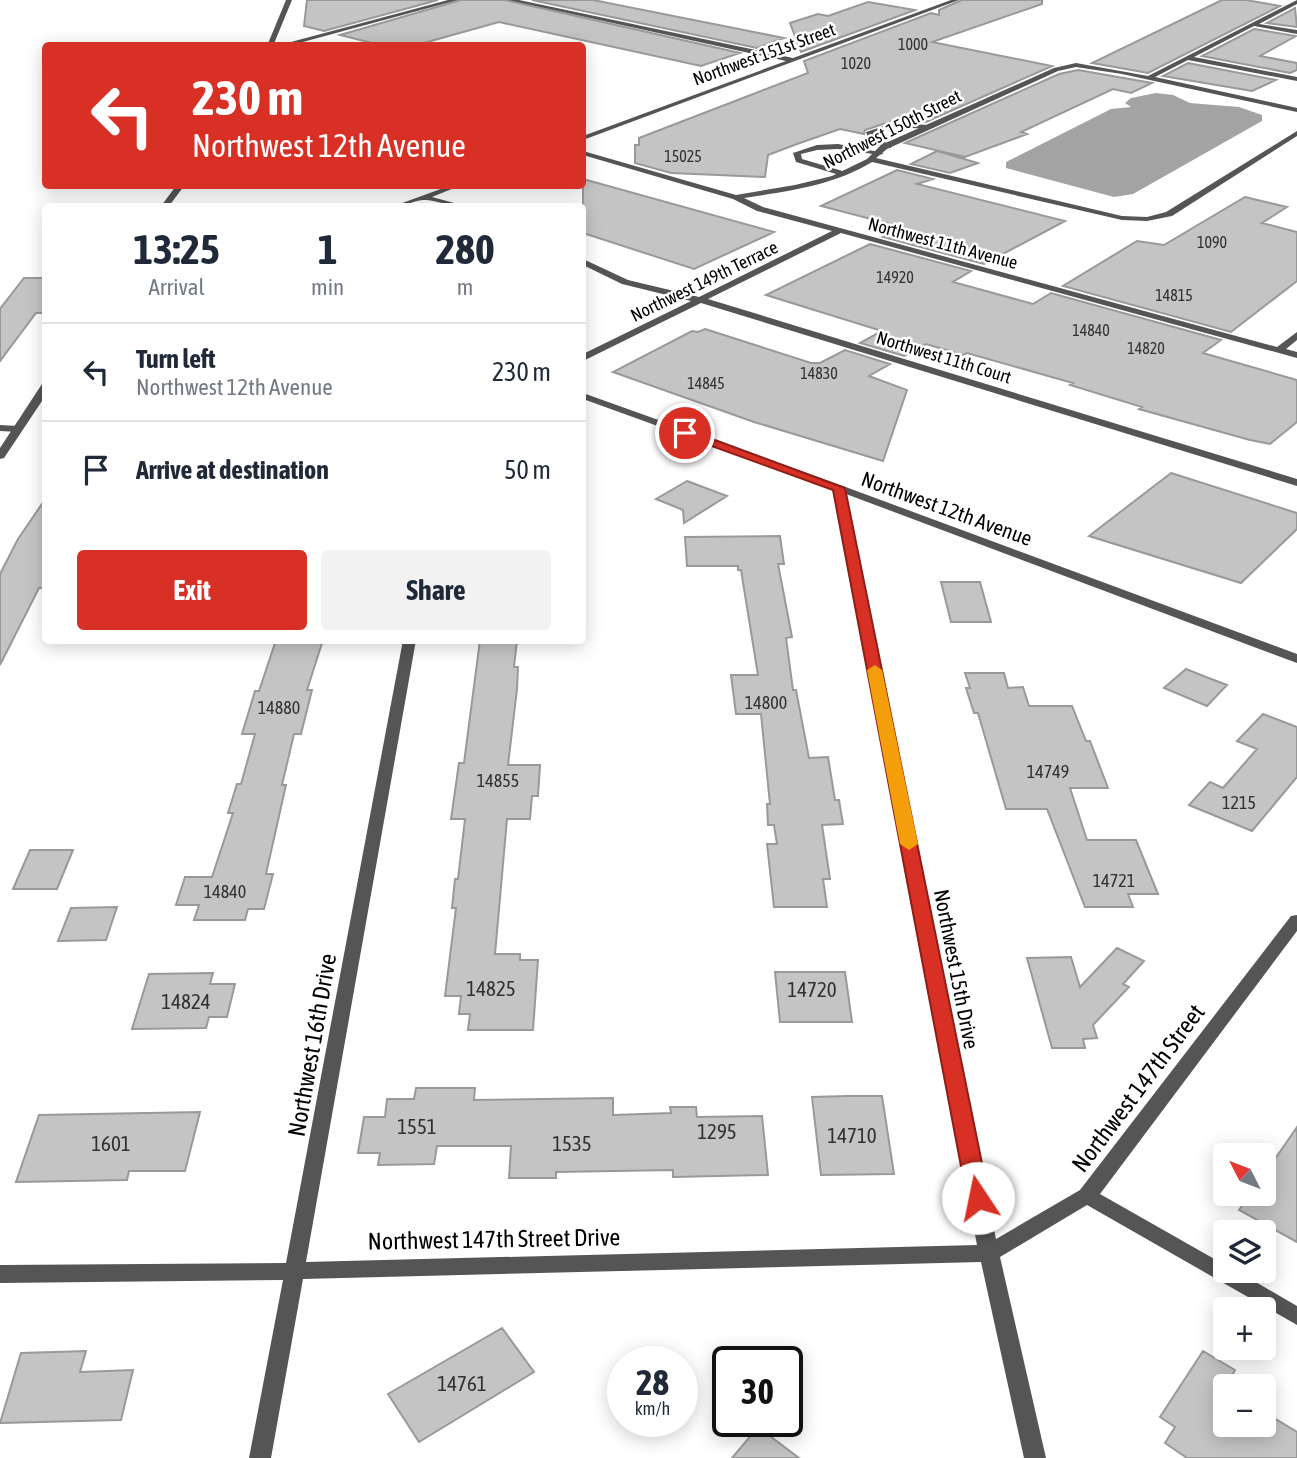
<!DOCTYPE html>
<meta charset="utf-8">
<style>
body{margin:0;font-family:"Asap Condensed",sans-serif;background:#f2f2f3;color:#1f2937;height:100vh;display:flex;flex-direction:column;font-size:26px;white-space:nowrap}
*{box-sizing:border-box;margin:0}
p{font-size:23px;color:#747a83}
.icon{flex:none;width:38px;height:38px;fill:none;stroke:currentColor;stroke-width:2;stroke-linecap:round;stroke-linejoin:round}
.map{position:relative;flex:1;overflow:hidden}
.drawer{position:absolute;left:42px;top:203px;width:544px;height:441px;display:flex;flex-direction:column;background:#fff;border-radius:7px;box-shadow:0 4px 18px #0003}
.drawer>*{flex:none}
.top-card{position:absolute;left:42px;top:42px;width:544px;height:147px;border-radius:7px;box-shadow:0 4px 18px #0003;background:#d93025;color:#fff;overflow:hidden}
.needle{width:46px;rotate:312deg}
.controls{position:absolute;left:1213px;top:1143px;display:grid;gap:14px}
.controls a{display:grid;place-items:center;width:63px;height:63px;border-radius:7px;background:#fff;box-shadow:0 4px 18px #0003;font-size:35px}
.speed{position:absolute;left:607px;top:1346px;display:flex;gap:14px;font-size:35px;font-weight:700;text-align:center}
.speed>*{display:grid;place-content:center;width:91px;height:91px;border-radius:50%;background:#fff;box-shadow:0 4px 18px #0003;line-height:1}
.speed small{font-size:18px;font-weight:400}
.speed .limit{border:4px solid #111;border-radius:10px;background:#fff;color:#111}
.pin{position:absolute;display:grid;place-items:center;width:60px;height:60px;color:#fff;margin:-30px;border:4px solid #fff;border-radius:50%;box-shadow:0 2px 7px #0007}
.me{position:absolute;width:77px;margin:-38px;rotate:349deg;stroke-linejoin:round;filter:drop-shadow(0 0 5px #0008)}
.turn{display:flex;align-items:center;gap:24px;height:147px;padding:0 35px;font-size:32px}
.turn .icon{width:91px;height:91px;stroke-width:2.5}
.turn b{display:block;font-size:49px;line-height:60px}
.eta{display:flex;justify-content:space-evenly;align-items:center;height:119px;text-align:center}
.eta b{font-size:42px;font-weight:700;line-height:49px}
.action{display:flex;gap:14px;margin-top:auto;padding:14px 35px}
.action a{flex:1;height:80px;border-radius:7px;background:#d93025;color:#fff;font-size:28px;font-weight:700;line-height:80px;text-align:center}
.action a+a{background:#f2f2f3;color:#1f2937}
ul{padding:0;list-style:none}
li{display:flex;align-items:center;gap:21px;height:98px;padding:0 35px;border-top:2px solid #e0e1e3}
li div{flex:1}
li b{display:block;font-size:26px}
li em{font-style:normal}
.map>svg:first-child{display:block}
.water{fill:#a3a3a3}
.building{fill:#c4c4c4;stroke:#999;stroke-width:2}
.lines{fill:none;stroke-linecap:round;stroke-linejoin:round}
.lane{fill:#555;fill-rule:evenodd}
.street{fill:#555;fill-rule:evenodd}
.route{fill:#d93025;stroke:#8d1f18;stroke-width:2}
.slow{fill:#f59e0b}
.labels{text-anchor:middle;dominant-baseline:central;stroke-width:5;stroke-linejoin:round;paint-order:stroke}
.far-number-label{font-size:16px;fill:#313131}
.far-street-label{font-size:18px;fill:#000;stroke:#fff}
.number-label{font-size:18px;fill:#313131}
.street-label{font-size:21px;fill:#000;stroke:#fff}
.near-number-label{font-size:21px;fill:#313131}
.near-street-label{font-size:24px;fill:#000;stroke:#fff}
</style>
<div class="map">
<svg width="1297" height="1458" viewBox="0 0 1297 1458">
<rect width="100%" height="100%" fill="#fff"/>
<path class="water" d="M1156,93L1173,95L1190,103L1239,107L1262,115V121L1133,194L1114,197L1006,168V162L1111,109L1131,107L1125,103L1131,98Z"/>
<path class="building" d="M307,0H438L324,31L304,26Z
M461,0H505L740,53L701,66L499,22L413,46H384L340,35Z
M532,0H593L784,38L757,48Z
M962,0H1042V4L932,42L1052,66L926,122L892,121L865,130L864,134L840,129L797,144L768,155L765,177L671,173L635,163V145H639V138L808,73L804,61L931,13L939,15V10Z
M1222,0H1246L1280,6L1148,73L1092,63Z
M868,2L915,10L801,52L790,23L818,14L828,16Z
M1295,8L1297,27L1267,23Z
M1254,29L1296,36L1260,56L1297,63V70L1290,73L1202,56Z
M1188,63L1276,80L1252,91L1163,76Z
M1078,70L1152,83L1131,93L1113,89L1021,132L1027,134L965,157L905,143L1059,74Z
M937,151L978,163L950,173L911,164Z
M897,170L933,179L917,184L1065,221L984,264L883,237L902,227L821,206Z
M583,179L774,232L694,269L583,233Z
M1245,197L1287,207L1262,223L1297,232V281L1231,332L1063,286L1137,241L1164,245Z
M870,244L971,271L953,282L1033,304L1051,293L1221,340L1203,353L1297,380V422L1270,444L1250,440L1139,409L1142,407L1070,385L1073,383L967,353L963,355L926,344L904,356L860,343L882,331L766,295Z
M24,278H46V313H36L0,361V309Z
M705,329L811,363H820L845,350L890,364L869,376L907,390L883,461L754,422L613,372L692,331L698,332Z
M1171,473L1297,513V529L1241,583L1089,536Z
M687,481L727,496L684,523L683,510L656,499Z
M46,498V588H39L0,665V574L18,539Z
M780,536L784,564H778L792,637L786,638L793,690H796L809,758L828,757L835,800H839L843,824L822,825L830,879H823L827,907H774L767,844H777L774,825H768L767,804H770L761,714H736L731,675H758L741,570H738V566H687L685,537Z
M941,582H980L991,622H951Z
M276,640H323L307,690H312L301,734H294L282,785H286L266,874H273L264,909H248L245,920H194L199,905H176L185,877H212L233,813H228L237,784H241L255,734H242L255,691H259Z
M480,640H517L514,667H518L517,689L508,765H540L538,796H532L530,819H507L495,954H520V960H538L533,1030H468L470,1014H459L461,996H445L456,908H452L455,879H458L465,819H451L459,763H464Z
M1186,669L1206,677L1227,685L1207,706L1164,688Z
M965,673H1004L1008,688L1023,687L1029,706H1072L1086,741H1090L1108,788H1070L1087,840H1136L1158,894H1128L1133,907H1085L1047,809H1006L978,713H974L966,688H970Z
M1263,714L1297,727V777L1252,831L1189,805L1210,782L1223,788L1257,749L1237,741Z
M30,850H73L57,889H13Z
M117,907L106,940L58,941L71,908Z
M1117,948L1144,961L1123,984L1129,987L1093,1025L1097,1038L1083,1039L1085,1048H1052L1027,958L1071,957L1080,987Z
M775,972H845L852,1022H780Z
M213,973L210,984H235L227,1017H209L206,1028L132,1029L149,974Z
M416,1088H475L474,1100L613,1098V1115L671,1113L670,1107H696L697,1117L762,1116L768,1175L673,1177V1170L556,1172V1178H509L511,1146H437L434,1164L378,1165L380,1153H358L364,1117H385L387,1099H414Z
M847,1096H882L894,1174L821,1175L812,1097Z
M200,1112L185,1171H129L127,1180L16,1182L39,1115Z
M1297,1127V1242L1239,1210L1251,1194H1264V1175Z
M502,1328L534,1372L419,1442L388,1394Z
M86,1351L80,1372L133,1370L121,1420L0,1423L21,1353Z
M1203,1351L1235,1370L1225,1388V1424H1264V1412L1297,1432V1458H1187L1165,1443L1175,1427L1160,1417Z
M758,1427L799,1458H732Z"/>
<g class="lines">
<path class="lane" d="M893,123L929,125L933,127L929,129L894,127L873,135L876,140L891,144V148L870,143L866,132Z
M838,144L884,153L880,155L838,149L817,150L801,154L802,159L846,172L847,174L843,176L796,162L793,153L817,145Z
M0,425L18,426L23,429L18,432L0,431Z"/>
<path class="street" d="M286,0H292L273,46H267Z
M448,0H458L288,46H276Z
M508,0H519L793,58L951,0H959L583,140V136L786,61Z
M1297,0V4L1259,24L1297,30V34L1254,26L1194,57L1297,77V81L1188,60L1155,77L1297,108V112L1122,74L1076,67L1058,71L887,149L876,158L1122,216L1147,217L1166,212L1297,131V136L1172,216L1147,221L1122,220L872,162C832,186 789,191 744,198L763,207L1277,347L1297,332V340L1286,349L1297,352V358L841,233L708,299L1297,479V486L701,303L583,361V354L691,301L622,284L583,265V259L628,280L699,297L832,231L757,211L733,199L583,155V151L736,195L795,185L832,176L867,159L881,145L1054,68L1076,63L1148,76Z
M176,186H184L169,206H161Z
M449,186H459L432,197L458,204L459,206C447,206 434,199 423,200C412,201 405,207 394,206Z
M46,383V395L4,458L0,459V448L42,384Z
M583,393L843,486L1297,654V663L846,494L996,1239L1080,1190L1291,916L1297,915V931L1100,1194L1225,1265V1270H1235L1297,1306V1325L1087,1205L1000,1257L1046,1458H1024L981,1262L303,1279L271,1458H249L283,1280L0,1283V1265L286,1263L403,640H416L306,1262L977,1245L834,490L583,399Z"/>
</g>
<path class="route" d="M685,429L845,488L989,1198L986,1205L978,1207L971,1205L967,1198L833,490L681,435L679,433Z"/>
<path class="slow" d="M875,665L882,670L918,844L909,850L900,844L867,670Z"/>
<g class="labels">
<g class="far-number-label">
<text x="913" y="44">1000</text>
<text x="856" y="63">1020</text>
<text x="683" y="156">15025</text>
<text x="1212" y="242">1090</text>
<text x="895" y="277">14920</text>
<text x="1174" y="295">14815</text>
<text x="1091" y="330">14840</text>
<text x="1146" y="348">14820</text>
<text x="819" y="373">14830</text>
<text x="706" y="383">14845</text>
</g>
<g class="far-street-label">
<text transform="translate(764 54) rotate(-20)">Northwest 151st Street</text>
<text transform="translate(892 129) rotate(-27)">Northwest 150th Street</text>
<text transform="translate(943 243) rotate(15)">Northwest 11th Avenue</text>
<text transform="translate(704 281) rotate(-26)">Northwest 149th Terrace</text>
<text transform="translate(944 357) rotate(17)">Northwest 11th Court</text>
</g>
<g class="number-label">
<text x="766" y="702">14800</text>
<text x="279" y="707">14880</text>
<text x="1048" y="771">14749</text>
<text x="498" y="780">14855</text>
<text x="1239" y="802">1215</text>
<text x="1114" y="880">14721</text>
<text x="225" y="891">14840</text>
</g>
<g class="street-label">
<text transform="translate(947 508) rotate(20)">Northwest 12th Avenue</text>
<text transform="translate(957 969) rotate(79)">Northwest 15th Drive</text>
</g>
<g class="near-number-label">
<text x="491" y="988">14825</text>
<text x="812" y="989">14720</text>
<text x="186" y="1001">14824</text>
<text x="417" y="1126">1551</text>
<text x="717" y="1131">1295</text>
<text x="852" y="1135">14710</text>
<text x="111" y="1143">1601</text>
<text x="572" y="1143">1535</text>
<text x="462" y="1383">14761</text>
</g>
<g class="near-street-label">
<text transform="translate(312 1045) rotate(-80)">Northwest 16th Drive</text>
<text transform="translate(1138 1088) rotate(-53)">Northwest 147th Street</text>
<text transform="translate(494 1239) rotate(-1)">Northwest 147th Street Drive</text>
</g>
</g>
</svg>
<div class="controls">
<a><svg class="needle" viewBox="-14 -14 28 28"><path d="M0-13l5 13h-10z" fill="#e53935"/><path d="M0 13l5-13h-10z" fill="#747a83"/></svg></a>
<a><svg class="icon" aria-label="layers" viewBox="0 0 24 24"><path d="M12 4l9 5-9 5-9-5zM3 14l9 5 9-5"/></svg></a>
<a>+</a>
<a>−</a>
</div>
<div class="speed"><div>28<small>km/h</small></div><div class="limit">30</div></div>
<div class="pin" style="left:685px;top:433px;background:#d93025"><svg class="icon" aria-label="arrive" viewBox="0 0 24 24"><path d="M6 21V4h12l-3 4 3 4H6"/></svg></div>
<svg class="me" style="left:978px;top:1198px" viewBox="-20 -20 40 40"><circle r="19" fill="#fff"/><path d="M0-13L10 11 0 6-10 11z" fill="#d93025"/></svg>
<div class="top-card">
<div class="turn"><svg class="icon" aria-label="left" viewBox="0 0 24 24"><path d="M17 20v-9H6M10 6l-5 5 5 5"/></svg><div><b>230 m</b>Northwest 12th Avenue</div></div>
</div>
<section class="drawer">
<div class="eta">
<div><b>13:25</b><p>Arrival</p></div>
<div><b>1</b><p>min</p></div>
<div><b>280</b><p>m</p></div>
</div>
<ul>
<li><svg class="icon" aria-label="left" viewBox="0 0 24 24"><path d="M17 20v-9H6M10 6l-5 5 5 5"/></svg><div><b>Turn left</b><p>Northwest 12th Avenue</p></div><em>230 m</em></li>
<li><svg class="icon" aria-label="arrive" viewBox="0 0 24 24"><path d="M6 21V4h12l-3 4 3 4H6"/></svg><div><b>Arrive at destination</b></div><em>50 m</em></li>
</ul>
<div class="action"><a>Exit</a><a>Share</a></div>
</section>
</div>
